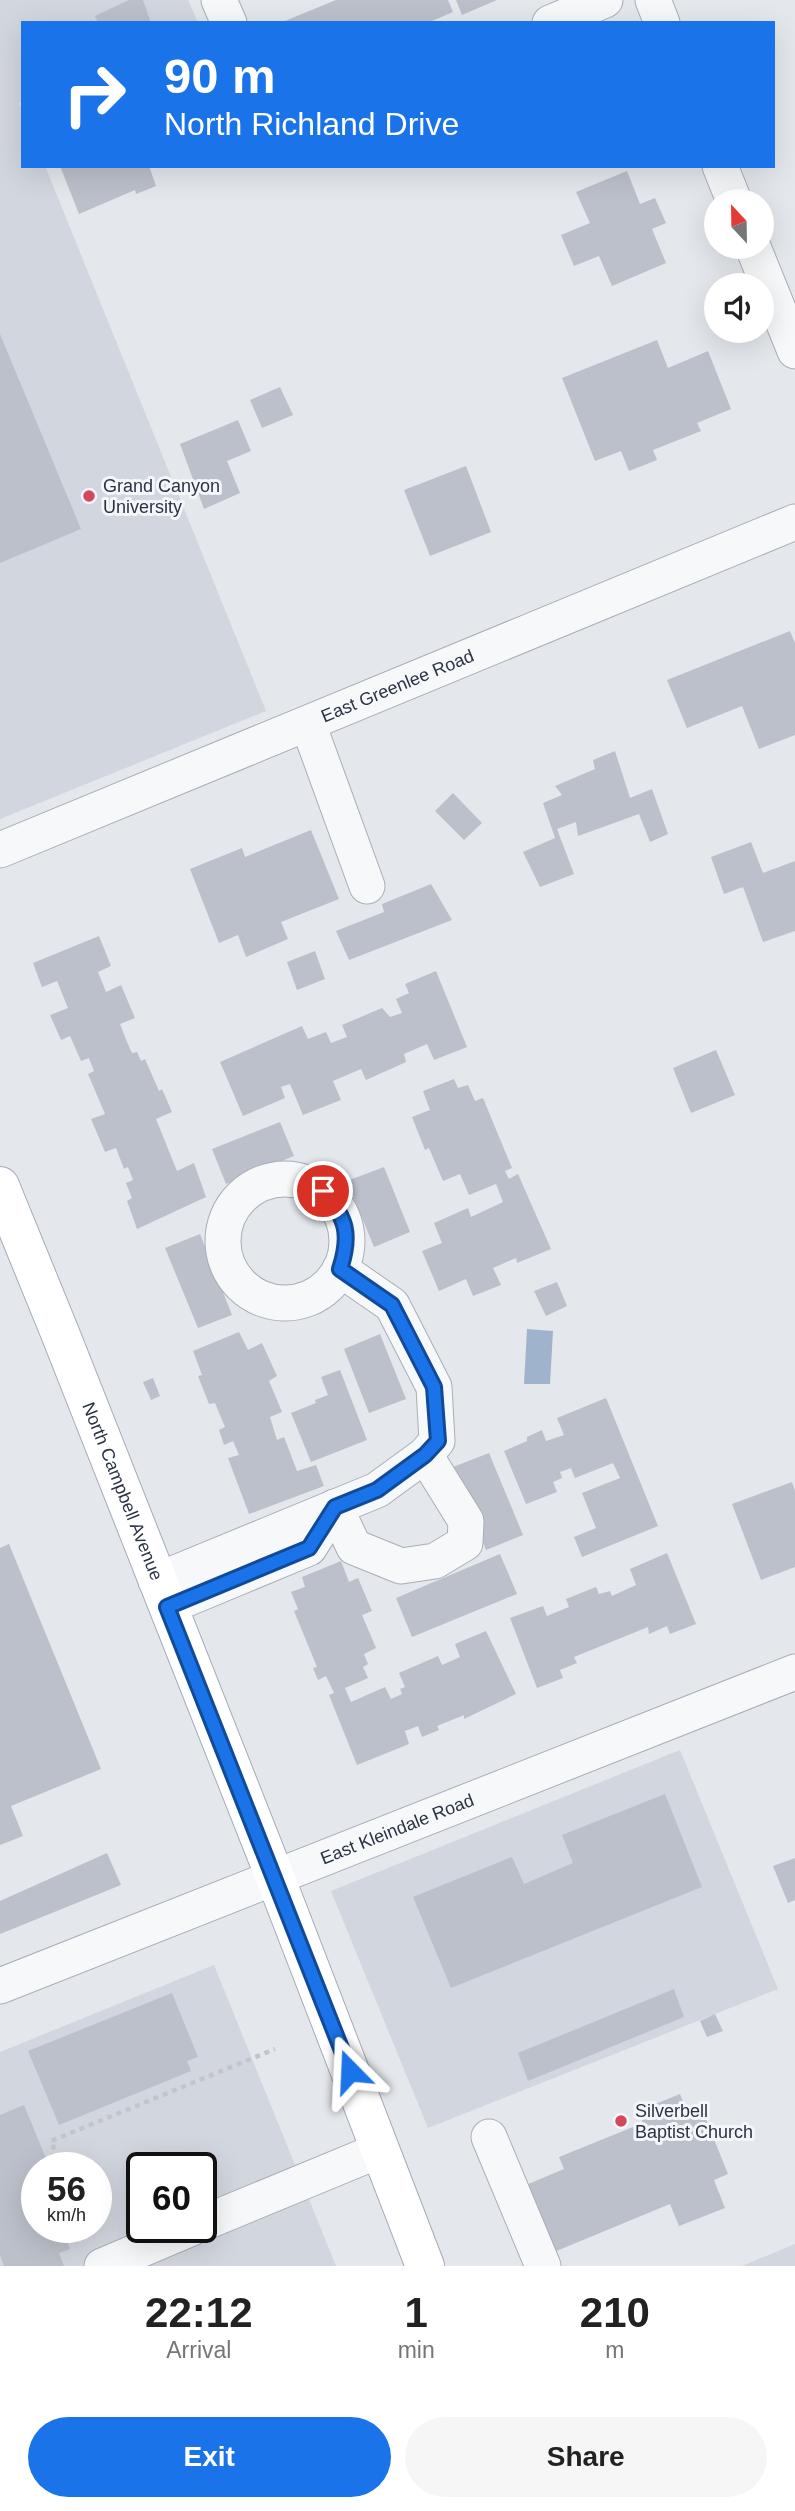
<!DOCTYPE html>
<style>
body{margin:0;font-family:Arial,sans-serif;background:#f6f6f6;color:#222;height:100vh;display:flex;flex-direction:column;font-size:26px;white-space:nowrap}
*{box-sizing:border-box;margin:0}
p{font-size:23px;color:#767676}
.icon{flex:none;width:38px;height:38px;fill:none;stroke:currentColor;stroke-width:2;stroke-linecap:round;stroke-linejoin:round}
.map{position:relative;height:2266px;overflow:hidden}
.details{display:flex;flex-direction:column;background:#fff;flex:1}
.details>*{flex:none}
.top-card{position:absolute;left:21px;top:21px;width:754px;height:147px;border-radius:0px;box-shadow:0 7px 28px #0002;background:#1a73e8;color:#fff;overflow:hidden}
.needle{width:46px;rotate:338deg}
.buttons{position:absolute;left:704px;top:189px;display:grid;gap:14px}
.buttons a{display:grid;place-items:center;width:70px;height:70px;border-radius:50%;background:#fff;box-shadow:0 7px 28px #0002;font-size:35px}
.speed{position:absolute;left:21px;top:2152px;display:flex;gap:14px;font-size:35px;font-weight:700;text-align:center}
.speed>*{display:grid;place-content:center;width:91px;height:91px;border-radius:50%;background:#fff;box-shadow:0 7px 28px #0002;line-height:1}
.speed small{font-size:18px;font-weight:400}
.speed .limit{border:4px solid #111;border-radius:10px;background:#fff;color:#111}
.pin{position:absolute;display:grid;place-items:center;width:60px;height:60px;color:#fff;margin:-30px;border:4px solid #fff;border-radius:50%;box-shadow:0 2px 7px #0007}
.me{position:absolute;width:77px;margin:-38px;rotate:339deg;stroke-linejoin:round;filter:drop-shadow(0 0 5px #0008)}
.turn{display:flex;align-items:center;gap:24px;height:147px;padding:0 28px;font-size:32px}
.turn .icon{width:91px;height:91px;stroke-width:2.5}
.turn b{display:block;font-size:49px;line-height:60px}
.eta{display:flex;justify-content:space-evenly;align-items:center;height:119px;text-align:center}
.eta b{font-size:42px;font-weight:600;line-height:49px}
.button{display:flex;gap:14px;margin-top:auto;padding:14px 28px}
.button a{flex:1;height:80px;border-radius:42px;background:#1a73e8;color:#fff;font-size:28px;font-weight:600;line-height:80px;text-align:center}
.button a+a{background:#f6f6f6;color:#222}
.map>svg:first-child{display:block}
.built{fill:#d2d6de;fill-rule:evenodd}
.water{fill:#9fb4cc}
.building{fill:#bbc0ca}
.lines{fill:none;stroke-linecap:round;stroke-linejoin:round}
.minor-casing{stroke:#a9aeb7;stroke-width:37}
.major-casing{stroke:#a3abb8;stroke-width:40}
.path{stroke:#c2c5cb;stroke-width:4.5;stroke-dasharray:5 5;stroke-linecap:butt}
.minor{stroke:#f7f8fa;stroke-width:35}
.major{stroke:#fff;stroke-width:38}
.route-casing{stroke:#114b97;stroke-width:18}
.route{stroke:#1a73e8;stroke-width:12}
.poi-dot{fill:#d1495b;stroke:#f4f6f9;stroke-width:2.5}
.labels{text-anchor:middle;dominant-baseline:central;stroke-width:6;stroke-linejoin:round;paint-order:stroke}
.poi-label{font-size:18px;fill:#2b3445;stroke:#f4f6f9;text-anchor:start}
.street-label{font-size:18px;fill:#2b3445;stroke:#f4f6f9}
</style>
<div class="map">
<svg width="795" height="2266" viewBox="0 0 795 2266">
<rect width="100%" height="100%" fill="#e4e7ec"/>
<path class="built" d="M0,0H188L198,23H23V101L19,103L23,112V166H45L266,711L0,819Z
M680,1750L778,1989L428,2128L331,1891Z
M214,1965L336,2266H0V2052ZM37,2168H96V2228H37ZM142,2168H201V2228H142Z
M795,2244V2266H742Z"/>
<path class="water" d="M527,1329L553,1331L550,1384H524Z"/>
<path class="building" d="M129,0H143L151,23H98L95,16Z
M336,0H448L453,12L427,23H280Z
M456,0H497L462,15Z
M60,166H149L156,186L136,194L135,190L79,214Z
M627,171L640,204L655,198L666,223L652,229L666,263L612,286L599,256L574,266L561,235L590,223L576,192Z
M0,334L81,529L0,563Z
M657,340L668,368L708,351L731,409L697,423L701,431L653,450L657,460L629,471L621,451L595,461L562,378Z
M280,387L293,415L262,428L250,400Z
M238,420L251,451L227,461L240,493L204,509L180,444Z
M466,466L491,532L430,556L404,490Z
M790,631L795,643V735L759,749L742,706L687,728L667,680Z
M615,751L630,798L652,789L668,834L650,842L639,814L578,836L576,822L557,829L574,874L540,887L523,852L555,838L543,803L562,795L555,786L595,769L593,760Z
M453,793L482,823L464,840L435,811Z
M311,830L339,899L281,922L288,939L246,957L238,935L219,943L190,869L242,848L245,857Z
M751,842L763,873L795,861V931L763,942L743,887L724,894L711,857Z
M431,884L452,920L349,960L336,931L384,912L382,904Z
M99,936L111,966L98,972L106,992L121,985L135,1018L120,1024L127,1042L132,1053L137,1052L141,1061L145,1059L159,1091L162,1089L172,1112L156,1119L177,1171L194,1163L206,1197L137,1229L127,1201L132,1198L126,1183L133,1180L128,1167L124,1169L116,1148L105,1152L91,1119L105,1114L88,1074L94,1071L89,1058L81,1061L70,1036L61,1040L50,1015L68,1008L57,981L42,987L33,963Z
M315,951L325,979L297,990L287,962Z
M436,971L467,1047L434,1060L427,1044L404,1054L406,1062L366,1080L361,1069L333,1081L341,1100L303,1115L290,1084L281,1087L285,1098L243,1116L220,1062L302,1026L308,1039L326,1032L331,1043L347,1037L342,1025L382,1008L390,1017L402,1013L396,999L409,993L405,984Z
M716,1050L735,1095L691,1113L673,1068Z
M454,1079L458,1088L468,1085L475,1101L483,1098L512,1168L505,1171L509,1179L518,1174L551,1249L517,1263L516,1258L493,1268L501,1285L473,1296L466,1279L439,1291L422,1251L442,1243L434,1223L468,1208L471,1217L503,1202L496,1184L469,1195L460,1174L443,1181L429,1148L425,1150L412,1117L430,1110L423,1091Z
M280,1122L294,1156L226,1184L212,1149Z
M384,1167L410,1232L374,1247L347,1181Z
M200,1234L232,1315L198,1328L165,1248Z
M557,1282L567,1306L546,1316L534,1291Z
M239,1332L248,1350L262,1343L277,1376L269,1381L282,1412L270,1417L277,1440L284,1437L297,1471L316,1465L324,1486L249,1514L228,1458L239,1455L233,1441L224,1445L219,1430L225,1427L215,1403L209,1404L198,1376L202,1375L193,1351Z
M380,1334L406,1399L369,1413L344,1349Z
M340,1370L367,1440L311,1462L291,1413L316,1403L315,1400L328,1395L321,1377Z
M153,1378L160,1396L151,1400L143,1382Z
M606,1398L658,1526L582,1557L574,1537L596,1528L582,1493L620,1478L613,1463L575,1478L571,1468L560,1472L562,1478L553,1482L557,1492L526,1504L504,1451L527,1441V1437L542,1430L546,1441L564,1435L557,1418Z
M489,1453L523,1535L486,1550L453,1467Z
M792,1482L795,1491V1567L761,1580L732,1504Z
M9,1544L101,1769L11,1806L23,1836L0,1845V1548Z
M667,1553L696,1624L670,1634L667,1626L649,1634L648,1627L574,1657L577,1663L560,1670L563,1678L537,1688L510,1618L543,1606L547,1616L569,1607L566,1599L596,1587L599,1594L610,1591L612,1596L636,1585L630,1569Z
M500,1554L517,1594L412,1637L396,1598Z
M341,1561L349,1582L358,1578L372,1611L362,1615L376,1648L364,1654L368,1664L363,1667L368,1678L345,1688L351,1702L385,1687L391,1699L402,1694L400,1689L405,1687L399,1673L438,1656L442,1665L460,1657L455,1644L486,1631L516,1694L464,1719V1715L437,1726L439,1730L422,1737L418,1726L405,1731L409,1744L357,1765L329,1695L334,1693L326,1676L318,1680L313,1668L317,1667L294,1611L298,1609L291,1592L305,1587L302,1577Z
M665,1794L702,1887L451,1988L413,1897L512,1857L524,1884L573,1863L562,1835Z
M107,1853L121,1885L0,1934V1901Z
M795,1858V1900L788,1903L773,1866Z
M674,1989L684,2017L528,2081L518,2053Z
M172,1993L198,2057L187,2061L191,2071L59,2125L28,2051Z
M715,2014L723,2031L707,2037L700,2021Z
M680,2094L689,2117L703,2112L728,2174L714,2180L725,2208L679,2226L670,2204L554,2252L526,2185L564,2169L559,2157L643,2123L638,2111Z
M24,2105L50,2168H37V2228H75L78,2234L66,2239L70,2249L59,2253L64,2266H4L0,2255V2115Z"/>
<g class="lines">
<g class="minor-casing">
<g id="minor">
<path d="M219,0L229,23"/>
<path d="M653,0L662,23"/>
<path d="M550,23L605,0"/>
<path d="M720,166L734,201"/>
<path d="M753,247L795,351"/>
<path d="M308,724L367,886"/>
<path id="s1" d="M0,850L795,522"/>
<circle cx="285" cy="1241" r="62"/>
<path d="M335,1507L354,1547L401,1566L435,1561L465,1543L466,1521L425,1455"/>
<path d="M156,1581L377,1490L425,1455L437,1441L434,1387L392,1305L340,1269"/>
<path d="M167,1607L309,1548L335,1507"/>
<path id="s2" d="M0,1986L795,1672"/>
<path d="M489,2137L543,2266"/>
<path d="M201,2224L380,2150"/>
<path d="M102,2266L192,2228"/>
</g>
</g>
<g class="major-casing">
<g id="major">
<path id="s3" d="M0,1186L60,1333L275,1877L425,2266"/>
</g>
</g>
<path class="path" d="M62,2168L51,2141L275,2049"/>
<use href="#minor" class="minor"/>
<use href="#major" class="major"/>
</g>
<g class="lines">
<g class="route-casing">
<path id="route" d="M323,1191C347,1218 351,1235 340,1269L392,1305L434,1387L438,1441L425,1455L377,1490L335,1507L309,1548L167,1607L350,2071"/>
</g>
<use href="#route" class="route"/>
</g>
<g class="poi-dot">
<circle cx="89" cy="496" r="7"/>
<circle cx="621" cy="2121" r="7"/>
</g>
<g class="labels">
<g class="poi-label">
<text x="103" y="486">Grand Canyon<tspan x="103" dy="21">University</tspan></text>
<text x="635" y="2111">Silverbell<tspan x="635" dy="21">Baptist Church</tspan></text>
</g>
<g class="street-label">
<text stroke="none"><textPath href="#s1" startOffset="430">East Greenlee Road</textPath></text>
<text stroke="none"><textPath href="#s3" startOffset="329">North Campbell Avenue</textPath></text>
<text stroke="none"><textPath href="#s2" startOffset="427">East Kleindale Road</textPath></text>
</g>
</g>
</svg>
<div class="buttons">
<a><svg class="needle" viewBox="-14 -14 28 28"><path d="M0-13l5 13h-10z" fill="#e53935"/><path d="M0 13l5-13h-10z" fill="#767676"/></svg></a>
<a><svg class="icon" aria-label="sound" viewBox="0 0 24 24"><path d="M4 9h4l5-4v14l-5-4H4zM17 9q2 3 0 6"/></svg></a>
</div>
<div class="speed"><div>56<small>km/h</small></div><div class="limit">60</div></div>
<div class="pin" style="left:323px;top:1191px;background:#d93025"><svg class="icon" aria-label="arrive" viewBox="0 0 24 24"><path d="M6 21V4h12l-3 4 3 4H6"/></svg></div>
<svg class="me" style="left:350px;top:2071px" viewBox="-20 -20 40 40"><path d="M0-17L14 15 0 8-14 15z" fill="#1a73e8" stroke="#fff" stroke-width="4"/></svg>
<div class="top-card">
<div class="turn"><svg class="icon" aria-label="right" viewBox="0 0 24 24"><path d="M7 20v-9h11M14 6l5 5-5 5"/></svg><div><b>90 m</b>North Richland Drive</div></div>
</div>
</div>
<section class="details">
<div class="eta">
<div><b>22:12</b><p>Arrival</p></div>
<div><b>1</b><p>min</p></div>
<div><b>210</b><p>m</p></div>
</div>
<div class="button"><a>Exit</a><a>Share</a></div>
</section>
